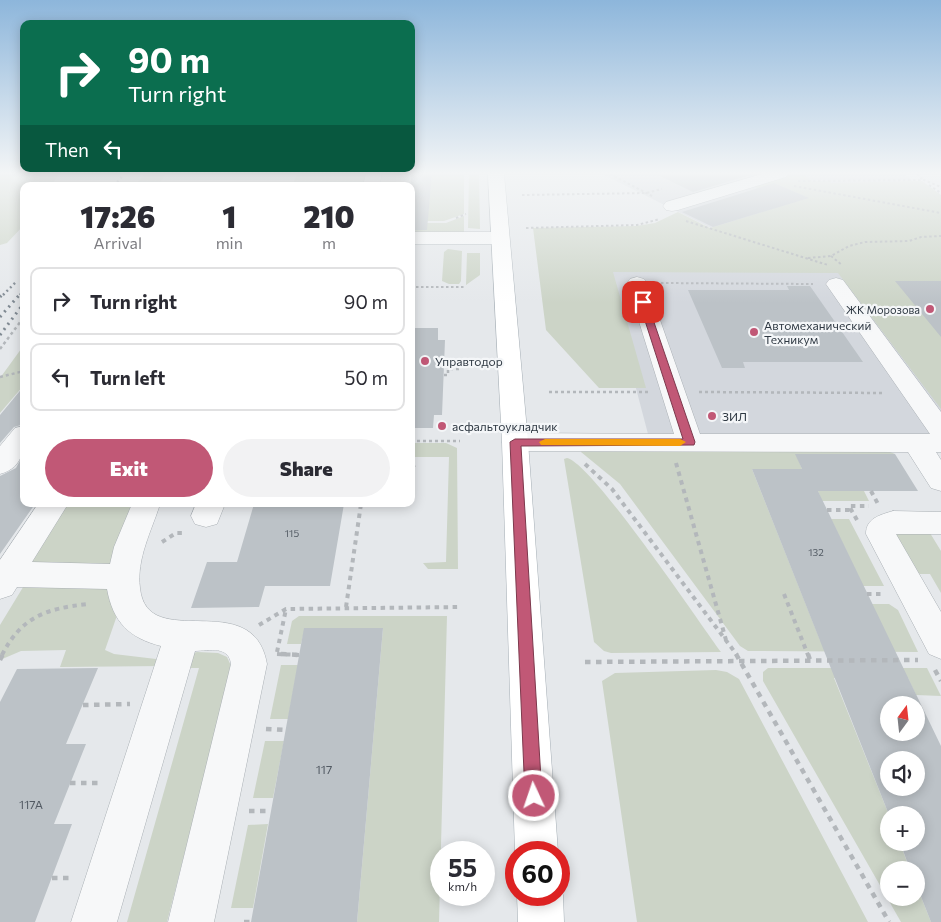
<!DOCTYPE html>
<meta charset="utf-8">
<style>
body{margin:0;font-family:Commissioner,sans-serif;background:#f2f2f3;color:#2b2b33;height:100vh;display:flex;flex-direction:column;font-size:19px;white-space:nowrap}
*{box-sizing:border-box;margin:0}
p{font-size:16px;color:#7c7c81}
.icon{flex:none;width:28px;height:28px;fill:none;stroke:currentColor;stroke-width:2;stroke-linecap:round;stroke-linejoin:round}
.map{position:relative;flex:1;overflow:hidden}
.drawer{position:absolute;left:20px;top:182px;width:395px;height:325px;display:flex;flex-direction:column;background:#fff;border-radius:10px;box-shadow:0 2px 12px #0003}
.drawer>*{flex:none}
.top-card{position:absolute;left:20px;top:20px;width:395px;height:152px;border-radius:10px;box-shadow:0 2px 12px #0003;background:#0b6e4f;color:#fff;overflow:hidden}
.needle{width:32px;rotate:15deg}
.tools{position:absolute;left:880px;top:696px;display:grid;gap:10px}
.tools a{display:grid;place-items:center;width:45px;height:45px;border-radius:50%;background:#fff;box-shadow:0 2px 12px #0003;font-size:25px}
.speed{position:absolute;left:430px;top:841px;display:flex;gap:10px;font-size:25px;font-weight:700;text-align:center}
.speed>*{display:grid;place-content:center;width:65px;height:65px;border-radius:50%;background:#fff;box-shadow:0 2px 12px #0003;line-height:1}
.speed small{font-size:12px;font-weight:400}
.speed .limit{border:8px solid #d22;background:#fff;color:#111}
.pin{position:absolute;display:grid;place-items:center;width:42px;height:42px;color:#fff;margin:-21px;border-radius:10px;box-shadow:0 2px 8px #0006}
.me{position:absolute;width:55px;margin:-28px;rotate:357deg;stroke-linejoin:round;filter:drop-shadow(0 0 4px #0008)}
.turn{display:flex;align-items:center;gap:18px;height:105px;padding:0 25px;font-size:22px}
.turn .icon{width:65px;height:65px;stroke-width:2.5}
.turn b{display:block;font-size:35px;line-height:42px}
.then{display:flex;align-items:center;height:48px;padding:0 25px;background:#0003;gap:10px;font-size:19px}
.eta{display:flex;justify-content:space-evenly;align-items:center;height:85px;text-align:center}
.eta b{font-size:30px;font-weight:800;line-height:35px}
.action{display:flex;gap:10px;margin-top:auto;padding:10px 25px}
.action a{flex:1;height:58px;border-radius:30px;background:#c15876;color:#fff;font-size:20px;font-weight:800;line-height:58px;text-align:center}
.action a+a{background:#f2f2f3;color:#2b2b33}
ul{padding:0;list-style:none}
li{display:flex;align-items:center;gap:15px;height:68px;margin:0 10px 8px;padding:0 15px;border:2px solid #e1e1e2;border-radius:10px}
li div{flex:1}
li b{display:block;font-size:19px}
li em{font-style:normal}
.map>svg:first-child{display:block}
.built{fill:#d3d7dd}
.green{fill:#ccd4c7}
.building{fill:#bcc2c7;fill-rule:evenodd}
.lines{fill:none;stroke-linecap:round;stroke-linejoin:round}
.minor-casing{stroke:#aab0b5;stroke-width:1}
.major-casing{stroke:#a5aeb5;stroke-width:1}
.path-far3{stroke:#b3b7bb;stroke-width:2;stroke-dasharray:2.5 2.5;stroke-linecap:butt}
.path-far2{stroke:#b3b7bb;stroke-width:2.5;stroke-dasharray:3 3;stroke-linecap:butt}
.path-far1{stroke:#b3b7bb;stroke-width:4;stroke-dasharray:4.5 4.5;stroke-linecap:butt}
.path{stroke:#b3b7bb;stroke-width:4.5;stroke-dasharray:5.5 5.5;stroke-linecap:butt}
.minor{fill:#f7f8f9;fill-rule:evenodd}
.major{fill:#fff;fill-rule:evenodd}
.rail-far1{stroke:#808a93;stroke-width:2.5;stroke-dasharray:2 3;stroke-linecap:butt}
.rail{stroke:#808a93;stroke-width:3;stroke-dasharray:2 4.5;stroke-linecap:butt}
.route{fill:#c15876;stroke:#7d394d}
.slow{fill:#f59e0b}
.poi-dot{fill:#c15876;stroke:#f4f6f8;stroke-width:2}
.labels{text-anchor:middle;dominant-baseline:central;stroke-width:4.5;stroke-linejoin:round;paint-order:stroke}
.number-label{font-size:10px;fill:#525a63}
.far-poi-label{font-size:11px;fill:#2e3842;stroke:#f4f6f8;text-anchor:end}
.poi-label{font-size:12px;fill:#2e3842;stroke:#f4f6f8;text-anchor:start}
.near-number-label{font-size:12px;fill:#525a63}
</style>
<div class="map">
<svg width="941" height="922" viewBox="0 0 941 922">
<rect width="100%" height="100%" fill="#e5e8eb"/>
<path class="built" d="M602,174H905L941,207L711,228Z
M595,232L842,272L941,403V434H648Z"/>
<path class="green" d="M0,174H59L51,186H24V225L7,243L0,245Z
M145,174H166L157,186H134Z
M297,174H369L366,186L316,184L315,186H292Z
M432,174H464V214L444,221H411L428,213Z
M469,174H479L480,229L468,228Z
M791,174H803L812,181H829L831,183L922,181L941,195V409L838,273L613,272L646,388H599L546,330L533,228L636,226L655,223L678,212L710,228L808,198L777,184L760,189L753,186Z
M464,216V237H411V223H446Z
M448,249L462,251L461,281L459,284H449L442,281L444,252Z
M467,253H480V275L466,285Z
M24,345V385L0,413V378Z
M411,443H446L457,448L458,569H428L423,563L446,562L449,457H411Z
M582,448L890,452L895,454H796L802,469H752L820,640L872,604H889L898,610L918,652L748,651L740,646L620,484L581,452Z
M567,458C592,463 699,622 721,652L611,653L604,651L594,642L564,459Z
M818,491H864L869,501H822Z
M66,504H139L122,542L115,570L31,562Z
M831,519H849L884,586H863Z
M898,533H930L941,551V593L930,574H920L914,570L895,537Z
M28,579L118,581L121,604L105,650L114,654L156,659L161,661L163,666L60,667L66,650L21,651L0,660V625Z
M299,616H447L439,922H357L383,628H305L301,644H287L292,621Z
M197,652L218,653L227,657L232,668L167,922H127L199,668H184L190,654Z
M281,665H298L288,719H270Z
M768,668H927L941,696L916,695L908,678H834L889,815V842L900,843L910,870H889V898H916V884L931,922H901L763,681V672Z
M716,670L727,672L739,679L868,922H637L602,681L615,673Z
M265,741H284L273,798H253Z
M268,824L253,908H231L248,825Z"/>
<path class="building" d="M411,174H432L427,230H411Z
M656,174H754L693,192Z
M774,183L809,198L713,227L682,212Z
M895,281H941V337Z
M787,286H810L863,362H743L745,368H722L688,290H789Z
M411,328H438V340H445L442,415H434L433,428H411Z
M24,386V424L14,427L0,443V415Z
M24,453V504H35L0,554V476L16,468Z
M795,454H895L918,491H818L941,746V922H931L916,884V870H910L900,842H916V815H889L752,469H802ZM889,705H916V732H889ZM889,760H916V788H889Z
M254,504H344L330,586H265L259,607L191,608L207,562H237Z
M304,628H383L357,922H251Z
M98,668L66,744H86L54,824H72L35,922H0V702L17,669Z"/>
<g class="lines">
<g class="minor-casing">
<path id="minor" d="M366,174H382L379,186H363Z
M762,174H788L786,177L678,210L672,211L666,210L663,206L666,202Z
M411,232H500L507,234L509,238L507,242L500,244H411Z
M637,277L644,279L647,283L700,434H930L826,284L829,280L836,278L843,280L941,412V452H936L941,460V491L931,488L908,452L515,451L506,448L502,442L506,436L515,433L674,434L627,283L630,279Z
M24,426C24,447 25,467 0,474V446L15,428Z
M38,504H68L32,562L110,564L114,547L132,504H160C152,530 136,559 140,588C147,655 253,584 267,664L214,922H168L231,664C229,646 210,650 195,651L117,922H71L161,646C129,638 113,622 107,589L17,587L12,595L0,599V560Z
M196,504H225L217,524L206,527L195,524L191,516Z
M893,511L941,512V534H896L941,612V659L929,654L866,534C866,518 880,515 893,511Z"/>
</g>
<g class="major-casing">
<path id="major" d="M488,174H504L528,442L558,852H516V854L515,852L502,442Z
M559,886L563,895L564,922H518L517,895H559Z"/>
</g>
<path class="path-far3" d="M610,174L654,197
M917,174L922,179
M798,181L924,180L941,187
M929,185L941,193
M794,186L941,213
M522,195L646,193L662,189
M456,218L466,214
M686,221L828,265
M526,228L637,225L660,219
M831,256L842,265
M808,258L831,256L849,246L865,242L909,241L921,237L941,236
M661,283L813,284
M411,287H464"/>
<path class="path-far2" d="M0,349L24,317
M444,375H448V369H462
M0,377L24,371
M549,392H648
M699,392L885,393
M411,441H460"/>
<path class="path-far1" d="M676,463L726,640
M585,464L612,489L737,655
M411,465L415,468
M871,491L878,504
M827,510H851
M857,520L849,506H869
M162,542L176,533H185
M784,594L808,655
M867,594H884
M346,607L361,504
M259,625L286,609L461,607
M277,652L286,609
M277,654L299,655
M2,655C22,616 46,609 87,604"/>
<path class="path" d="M281,654L299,655
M736,654L889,922
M808,654L810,660
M0,660L3,654
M585,662L918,660
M935,670L941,681
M83,705L130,704
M266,729L285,730
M70,783H102
M249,811H271
M52,878H71
M244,922H251"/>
<use href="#minor" class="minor"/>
<use href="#major" class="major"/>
<path class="rail-far1" d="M114,186L124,174
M3,295L16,282
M20,295L24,290"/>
<path class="rail" d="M0,297L4,293
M0,317L21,293
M0,335L24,303"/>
</g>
<linearGradient id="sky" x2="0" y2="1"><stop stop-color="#8db6db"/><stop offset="0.57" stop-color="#f3f5f6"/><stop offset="1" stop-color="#f3f5f6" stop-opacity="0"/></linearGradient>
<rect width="941" height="303" fill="url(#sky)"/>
<path class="route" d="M643,299L647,302L695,442L694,445L521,446L542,796L540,802L534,804L528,802L525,796L510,442L515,439H683L639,302Z"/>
<path class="slow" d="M545,439H680L686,442L680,446L541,445L539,442Z"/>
<g class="poi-dot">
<circle cx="930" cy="309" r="5"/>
<circle cx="754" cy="332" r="5"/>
<circle cx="425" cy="361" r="5"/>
<circle cx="712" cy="416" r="5"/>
<circle cx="442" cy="426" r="5"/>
</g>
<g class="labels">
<g class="number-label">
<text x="292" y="533">115</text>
<text x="816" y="552">132</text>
</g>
<g class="far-poi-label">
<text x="920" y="309">ЖК Морозова</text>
</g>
<g class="poi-label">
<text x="764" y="325">Автомеханический<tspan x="764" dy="14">Техникум</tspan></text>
<text x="435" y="361">Управтодор</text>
<text x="722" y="416">ЗИЛ</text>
<text x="452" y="426">асфальтоукладчик</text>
</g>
<g class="near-number-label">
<text x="324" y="769">117</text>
<text x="31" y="804">117А</text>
</g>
</g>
</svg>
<div class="tools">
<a><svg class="needle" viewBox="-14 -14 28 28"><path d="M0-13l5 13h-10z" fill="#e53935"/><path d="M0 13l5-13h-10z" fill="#7c7c81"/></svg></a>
<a><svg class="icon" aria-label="sound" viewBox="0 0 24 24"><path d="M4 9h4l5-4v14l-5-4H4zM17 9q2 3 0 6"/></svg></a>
<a>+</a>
<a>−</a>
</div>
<div class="speed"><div>55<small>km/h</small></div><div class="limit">60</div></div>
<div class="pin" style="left:643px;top:302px;background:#d93025"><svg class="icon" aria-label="arrive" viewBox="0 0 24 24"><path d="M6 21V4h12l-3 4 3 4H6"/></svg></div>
<svg class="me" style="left:534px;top:796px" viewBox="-20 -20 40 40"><circle r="17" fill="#c15876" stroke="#fff" stroke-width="3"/><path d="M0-11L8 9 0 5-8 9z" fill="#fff"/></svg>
<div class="top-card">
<div class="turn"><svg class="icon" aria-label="right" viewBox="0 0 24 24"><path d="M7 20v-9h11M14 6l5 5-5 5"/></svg><div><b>90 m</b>Turn right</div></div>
<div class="then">Then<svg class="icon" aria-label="left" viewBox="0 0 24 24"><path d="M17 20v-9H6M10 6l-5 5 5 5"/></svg></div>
</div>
<section class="drawer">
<div class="eta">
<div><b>17:26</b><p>Arrival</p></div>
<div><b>1</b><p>min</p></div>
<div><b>210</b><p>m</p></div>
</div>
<ul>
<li><svg class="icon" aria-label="right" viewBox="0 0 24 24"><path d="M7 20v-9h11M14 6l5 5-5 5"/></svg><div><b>Turn right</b></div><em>90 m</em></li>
<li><svg class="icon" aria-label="left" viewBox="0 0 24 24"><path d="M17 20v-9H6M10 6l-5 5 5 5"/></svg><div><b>Turn left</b></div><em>50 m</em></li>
</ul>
<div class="action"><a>Exit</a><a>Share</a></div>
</section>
</div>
